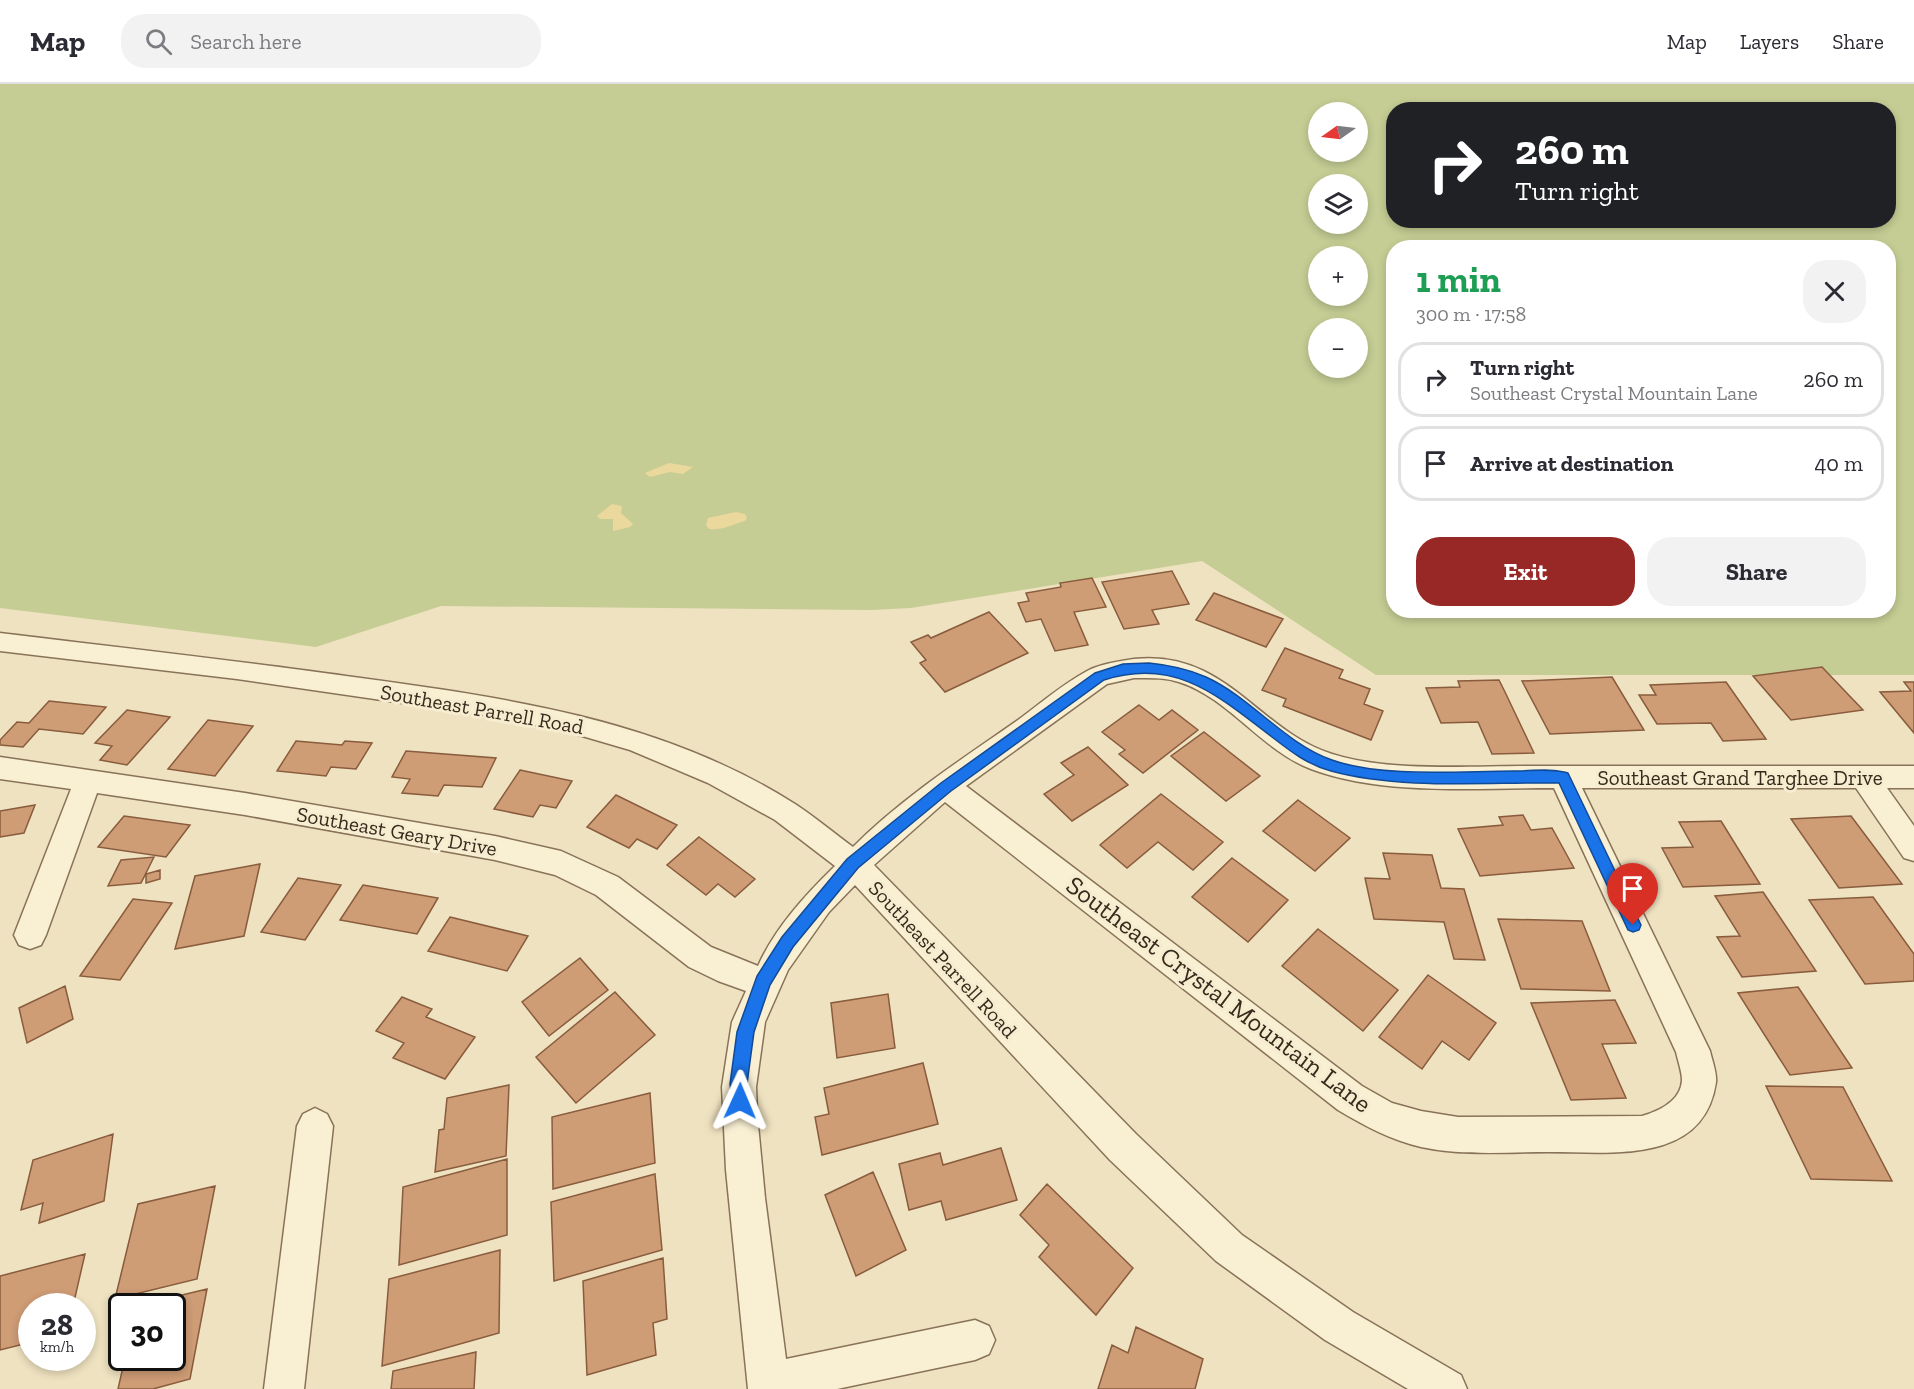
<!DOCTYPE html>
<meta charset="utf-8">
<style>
body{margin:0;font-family:"Zilla Slab",serif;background:#f2f2f3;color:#2b2b33;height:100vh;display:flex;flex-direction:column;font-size:22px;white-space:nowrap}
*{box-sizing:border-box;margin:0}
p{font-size:20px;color:#7c7c81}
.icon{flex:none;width:33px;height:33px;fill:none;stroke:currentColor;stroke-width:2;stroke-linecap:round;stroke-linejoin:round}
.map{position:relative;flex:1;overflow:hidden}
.side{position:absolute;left:1386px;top:156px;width:510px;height:378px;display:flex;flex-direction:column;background:#fff;border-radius:24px;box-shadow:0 3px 9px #0003}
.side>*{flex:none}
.hud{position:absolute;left:1386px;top:18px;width:510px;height:126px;border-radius:24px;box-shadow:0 3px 9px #0003;background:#202124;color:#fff;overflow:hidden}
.needle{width:39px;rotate:256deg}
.controls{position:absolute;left:1308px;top:18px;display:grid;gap:12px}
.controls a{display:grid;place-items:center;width:60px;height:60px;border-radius:50%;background:#fff;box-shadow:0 3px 9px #0003;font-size:30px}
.speed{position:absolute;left:18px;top:1209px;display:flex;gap:12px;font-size:30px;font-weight:700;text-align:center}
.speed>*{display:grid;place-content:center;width:78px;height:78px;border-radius:50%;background:#fff;box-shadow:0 3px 9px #0003;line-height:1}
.speed small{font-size:15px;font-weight:400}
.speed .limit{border:3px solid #111;border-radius:9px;background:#fff;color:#111}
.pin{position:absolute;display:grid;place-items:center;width:51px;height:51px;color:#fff;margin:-62px -26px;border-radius:50% 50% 50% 0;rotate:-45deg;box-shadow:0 0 6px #0007}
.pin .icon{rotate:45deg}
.me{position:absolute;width:66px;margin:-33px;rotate:1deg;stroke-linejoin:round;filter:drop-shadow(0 0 4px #0008)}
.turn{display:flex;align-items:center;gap:21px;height:126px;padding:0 30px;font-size:27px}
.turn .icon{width:78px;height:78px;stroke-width:2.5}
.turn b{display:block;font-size:42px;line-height:51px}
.round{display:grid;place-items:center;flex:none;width:63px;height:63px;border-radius:24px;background:#f2f2f3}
.headline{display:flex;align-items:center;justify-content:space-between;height:102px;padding:0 30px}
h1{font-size:36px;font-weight:700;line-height:45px;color:#1e9e55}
.cta{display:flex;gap:12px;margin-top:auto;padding:12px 30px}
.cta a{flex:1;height:69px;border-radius:24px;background:#982826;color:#fff;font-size:24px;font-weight:700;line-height:69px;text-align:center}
.cta a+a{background:#f2f2f3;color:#2b2b33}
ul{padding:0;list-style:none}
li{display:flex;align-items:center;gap:18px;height:75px;margin:0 12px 9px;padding:0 18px;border:3px solid #e1e1e2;border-radius:24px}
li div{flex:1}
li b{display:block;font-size:22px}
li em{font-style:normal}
header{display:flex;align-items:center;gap:36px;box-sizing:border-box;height:84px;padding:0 30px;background:#fff;border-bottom:2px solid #e1e1e2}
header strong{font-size:28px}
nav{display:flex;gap:33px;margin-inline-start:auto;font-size:21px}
.search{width:420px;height:54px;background:#f2f2f3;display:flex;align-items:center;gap:15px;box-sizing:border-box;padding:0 21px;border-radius:24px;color:#7c7c81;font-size:22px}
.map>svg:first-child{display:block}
.green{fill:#c5cd94;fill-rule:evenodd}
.sand{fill:#ebd89c}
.building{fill:#ce9c75;stroke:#885c3d;stroke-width:1.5}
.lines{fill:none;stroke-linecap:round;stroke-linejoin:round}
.minor-casing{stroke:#887358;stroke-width:3}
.minor{fill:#f9efd3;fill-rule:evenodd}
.route{fill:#1a73e8;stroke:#114b97;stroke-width:1.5}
.labels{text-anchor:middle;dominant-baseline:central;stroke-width:6;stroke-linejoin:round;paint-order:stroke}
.street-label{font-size:21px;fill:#372a1c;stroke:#f6ecd0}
.near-street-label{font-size:26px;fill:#372a1c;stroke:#f6ecd0}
</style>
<header>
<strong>Map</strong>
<div class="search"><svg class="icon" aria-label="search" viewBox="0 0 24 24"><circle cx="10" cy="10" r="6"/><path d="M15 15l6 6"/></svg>Search here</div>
<nav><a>Map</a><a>Layers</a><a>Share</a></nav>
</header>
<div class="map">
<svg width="1914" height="1305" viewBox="0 0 1914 1305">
<rect width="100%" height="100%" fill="#efe2c0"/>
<path class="green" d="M0,0H1914V591H1376L1202,477L911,524L872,526L441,522L316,563L0,524ZM1394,26H1888V136H1394ZM1318,28H1358V68H1318ZM1318,100H1358V140H1318ZM1394,164H1888V526H1394ZM1318,172H1358V212H1318ZM1318,244H1358V284H1318Z"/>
<path class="sand" d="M669,379L693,383L683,390L670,388L650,393L645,389Z
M612,420L622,422L621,429L633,440L630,443L613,447V435H600L597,432Z
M736,428L745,430L747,434L745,437C733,440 721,447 709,445L706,441L708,434Z"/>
<path class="building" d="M1172,487L1189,520L1152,526L1159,540L1124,545L1102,498Z
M1092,494L1106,523L1074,528L1088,561L1055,567L1041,535L1026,538L1018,519L1029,517L1026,509L1061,503L1060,499Z
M1214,509L1283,535L1266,563L1196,536Z
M989,528L1028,569L945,608L920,579L926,576L911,558L928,551L931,554Z
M1285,564L1343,586L1339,594L1370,605L1364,620L1383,627L1371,656L1283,622L1286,615L1262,606Z
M1822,583L1863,626L1791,636L1753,592Z
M1612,593L1644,646L1550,650L1522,597Z
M1499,596L1505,608L1534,669L1492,670L1478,638L1441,639L1426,604L1460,603L1458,597Z
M1726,598L1766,655L1723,657L1711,639L1657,640L1639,611H1656L1650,601Z
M1904,598H1914V649L1880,608L1911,607Z
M49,617L106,623L83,650L39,645L23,663L0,661V656L17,638L29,639Z
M1139,621L1159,636L1172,626L1198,646L1143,689L1119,670L1125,666L1102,648Z
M127,626L170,633L127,681L100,676L112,662L95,659Z
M208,636L253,642L215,692L168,685Z
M1204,648L1260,692L1226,717L1171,672Z
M296,657L342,661L345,657L372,659L356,685L331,683L326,692L277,687Z
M1088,663L1128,701L1072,737L1044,710L1074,691L1061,679Z
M406,667L496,674L482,703L444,701L438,712L402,709L410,695L392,693Z
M520,686L572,697L556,724L540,721L533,733L494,725Z
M1161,710L1223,758L1193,786L1158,758L1127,784L1100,761Z
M616,711L677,741L657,765L637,755L629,764L587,743Z
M1298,716L1350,754L1315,787L1263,747Z
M35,721L24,749L0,753V727Z
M1523,731L1531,746L1552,744L1574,784L1480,792L1458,745L1503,741L1499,733Z
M124,732L190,741L166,773L98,763Z
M1851,732L1902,800L1839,804L1791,735Z
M1721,737L1760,800L1683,803L1662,764L1693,763L1679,738Z
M699,753L755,795L735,813L718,800L706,811L667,781Z
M1383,769L1432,771L1441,804L1464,805L1485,876L1454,875L1444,838L1374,835L1365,794L1390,795Z
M154,773L141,799L108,802L121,776Z
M1232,774L1288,816L1248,858L1192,813Z
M260,780L244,852L175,865L195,792Z
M160,786V795L146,799V790Z
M298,794L341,801L305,856L261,848Z
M363,801L438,814L417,850L340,836Z
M1763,808L1816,887L1742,893L1717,853L1740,852L1715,812Z
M1873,813L1914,870V897L1865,900L1809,816Z
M133,815L172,819L120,896L80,892Z
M450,833L528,852L507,887L428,867Z
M1498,835L1582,837L1610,907L1521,905Z
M1318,845L1398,906L1363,947L1282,882Z
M580,874L608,906L549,952L522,918Z
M1428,891L1496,939L1469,976L1442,957L1422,985L1379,953Z
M65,902L73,935L27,959L19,924Z
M1798,903L1852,984L1790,991L1738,909Z
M615,908L655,951L576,1019L536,973Z
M888,910L895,964L837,974L831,919Z
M402,913L432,925L426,933L475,953L445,995L393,974L404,959L376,947Z
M1615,916L1636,959L1602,960L1626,1014L1571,1016L1531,919Z
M923,979L938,1040L822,1071L815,1033L829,1030L824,1004Z
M509,1001L506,1072L435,1088L439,1046L444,1045L447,1014Z
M1766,1002L1843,1003L1892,1097L1811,1095Z
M650,1009L655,1079L553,1105L552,1033Z
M113,1050L104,1117L39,1139L43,1119L21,1126L33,1076Z
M1001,1064L1017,1116L946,1136L941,1117L909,1126L899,1080L940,1069L943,1081Z
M507,1075V1151L399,1181L403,1103Z
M873,1088L906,1166L856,1192L825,1111Z
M655,1090L662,1166L554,1197L551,1118Z
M1047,1100L1133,1184L1096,1231L1039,1173L1049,1161L1020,1131Z
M215,1102L197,1195L115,1215L138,1120Z
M500,1166L499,1249L382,1282L389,1195Z
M85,1170L73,1222H32V1258L0,1266V1192Z
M663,1174L667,1235L653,1239L656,1271L587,1291L583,1197Z
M207,1205L190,1295L153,1305H118L125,1274H172V1222H136Z
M1136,1243L1203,1275L1195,1305H1098L1112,1261L1128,1269Z
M476,1268L474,1305H391L393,1287Z"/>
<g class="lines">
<g class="minor-casing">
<path id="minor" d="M0,549C115,563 231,576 346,592C501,613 660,634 795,720C815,733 834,749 853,763C902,714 962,675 1018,636C1041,619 1064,599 1089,586C1101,580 1120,577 1134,575C1226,565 1258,647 1332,670C1388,688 1468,682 1527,682C1656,682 1785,682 1914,682V704H1887L1914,742V777L1904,774L1856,704H1582L1710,967C1712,976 1717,989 1716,998C1704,1081 1611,1068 1549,1068C1507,1068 1463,1072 1421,1063C1391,1056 1365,1042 1338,1026L945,718L874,781L1136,1050L1242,1151L1353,1228L1461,1291L1467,1305H1408L1325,1256L1216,1177L1110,1076L855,801L829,828L788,886L765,938L756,1003L757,1030L765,1114L786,1275L975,1236L989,1242L995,1256L989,1270L975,1276L837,1305H748L726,1086L722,1003L732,938L746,907L718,897L689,883L596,811L555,791L495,776L245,731L97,709L46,851L41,861L30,865L19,861L14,851L71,705L0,695V673L245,709L495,752L561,767L618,793L711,863L758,882C775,844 805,811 835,782L775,736L708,699L630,666L565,647L485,631L237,595L0,567ZM1134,594C1149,594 1164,593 1179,598C1229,614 1261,666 1311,685C1383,712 1477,704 1554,704L1676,968C1678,977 1682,988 1682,996C1681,1017 1659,1027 1642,1032L1458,1033L1421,1027L1392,1019L1362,1002L966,702L1107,600Z
M315,1024L327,1030L333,1042L304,1305H264L297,1042L303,1030Z"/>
</g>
<use href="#minor" class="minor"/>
</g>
<path class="route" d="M1149,579C1169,581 1188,585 1206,593C1252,614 1284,659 1332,676C1383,694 1459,687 1514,687C1531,687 1552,684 1568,689L1641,841L1639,846L1633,848L1628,846L1559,699C1486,698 1401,706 1331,687C1308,681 1290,667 1272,653C1218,612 1176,573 1104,596L951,707L858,784L793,863L770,901L754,948L747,1000L748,1017L746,1023L740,1025L733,1023L730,1000L737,948L757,892L782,853L847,775L941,699L1095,589L1123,580Z"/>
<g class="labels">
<g class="street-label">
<text transform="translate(482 625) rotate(10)">Southeast Parrell Road</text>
<text x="1740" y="693">Southeast Grand Targhee Drive</text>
<text transform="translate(397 747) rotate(10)">Southeast Geary Drive</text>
<text transform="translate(943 875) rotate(47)">Southeast Parrell Road</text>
</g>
<g class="near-street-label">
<text transform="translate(1219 910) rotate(37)">Southeast Crystal Mountain Lane</text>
</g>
</g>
</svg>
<div class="controls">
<a><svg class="needle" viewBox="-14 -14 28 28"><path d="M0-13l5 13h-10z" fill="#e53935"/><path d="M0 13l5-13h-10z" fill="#7c7c81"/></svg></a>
<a><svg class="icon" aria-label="layers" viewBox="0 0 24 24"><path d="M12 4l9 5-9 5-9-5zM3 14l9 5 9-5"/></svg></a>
<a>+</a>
<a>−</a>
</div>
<div class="speed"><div>28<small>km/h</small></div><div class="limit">30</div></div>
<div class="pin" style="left:1633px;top:841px;background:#d93025"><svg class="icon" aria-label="arrive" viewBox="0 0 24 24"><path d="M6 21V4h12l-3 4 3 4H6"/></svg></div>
<svg class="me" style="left:740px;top:1017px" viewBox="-20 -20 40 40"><path d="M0-17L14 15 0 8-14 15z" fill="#1a73e8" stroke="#fff" stroke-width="4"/></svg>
<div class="hud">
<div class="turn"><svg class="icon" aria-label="right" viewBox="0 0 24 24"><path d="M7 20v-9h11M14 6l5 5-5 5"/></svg><div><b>260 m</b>Turn right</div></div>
</div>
<section class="side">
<div class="headline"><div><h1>1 min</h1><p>300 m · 17:58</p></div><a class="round"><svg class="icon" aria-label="close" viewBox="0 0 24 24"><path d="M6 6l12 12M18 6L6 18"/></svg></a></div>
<ul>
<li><svg class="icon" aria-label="right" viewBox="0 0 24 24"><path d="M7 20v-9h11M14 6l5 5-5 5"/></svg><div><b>Turn right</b><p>Southeast Crystal Mountain Lane</p></div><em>260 m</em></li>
<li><svg class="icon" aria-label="arrive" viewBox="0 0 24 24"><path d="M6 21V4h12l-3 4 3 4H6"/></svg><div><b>Arrive at destination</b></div><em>40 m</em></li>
</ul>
<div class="cta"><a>Exit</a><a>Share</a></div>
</section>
</div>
